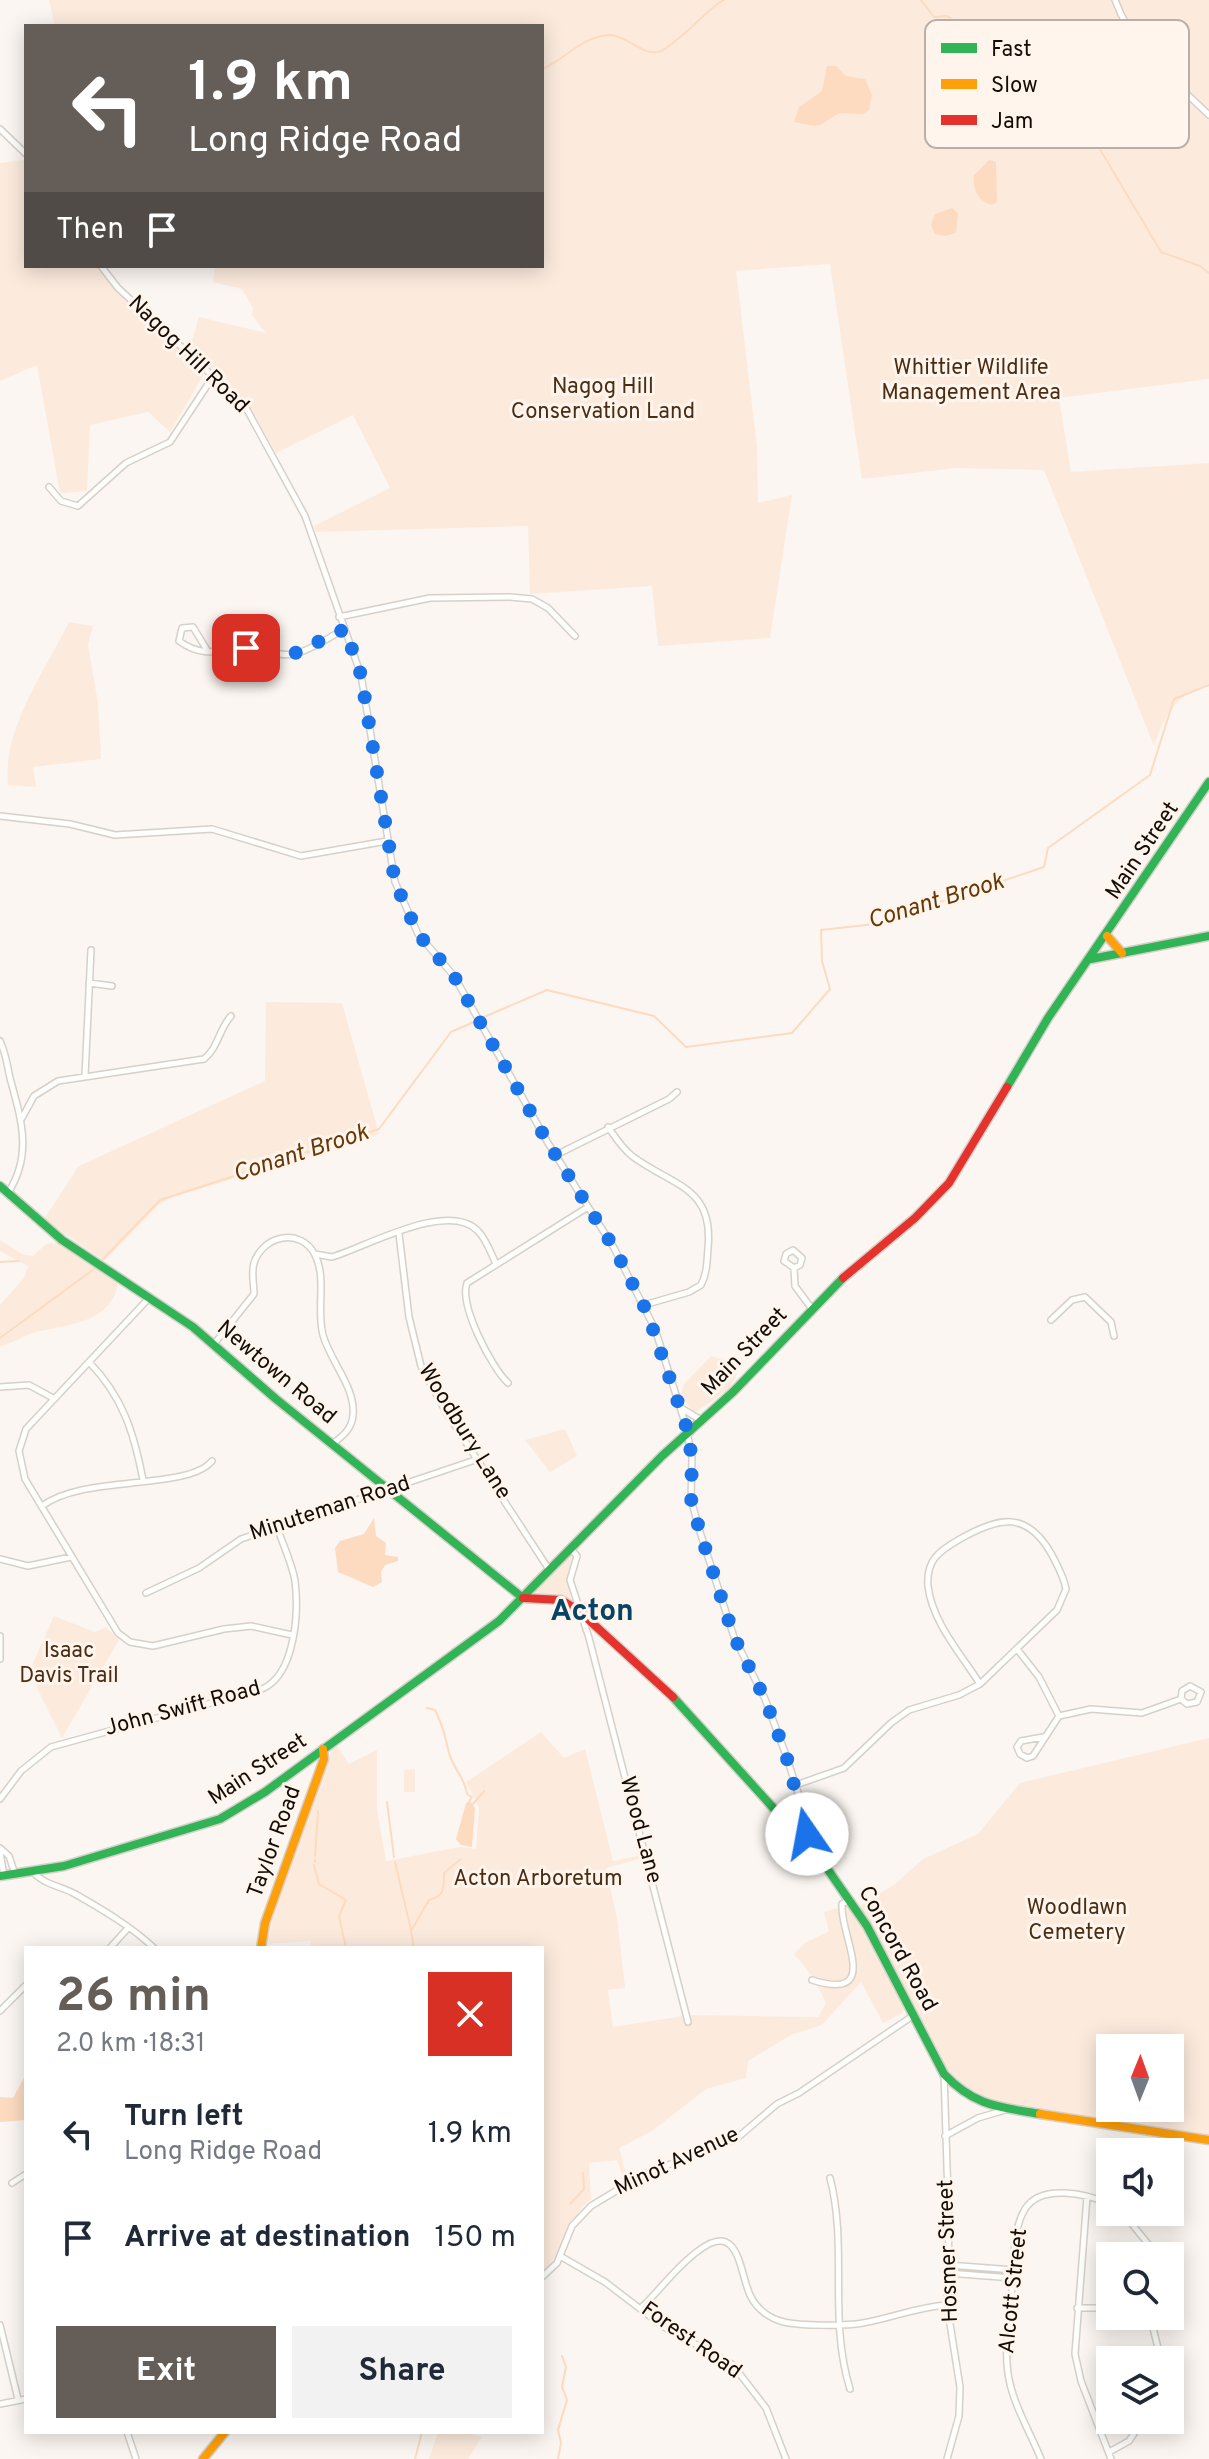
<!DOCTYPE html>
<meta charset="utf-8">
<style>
body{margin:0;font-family:Overpass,sans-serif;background:#f2f2f3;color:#1f2937;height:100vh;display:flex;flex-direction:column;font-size:30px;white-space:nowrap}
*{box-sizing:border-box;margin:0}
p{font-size:26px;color:#747a83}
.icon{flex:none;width:44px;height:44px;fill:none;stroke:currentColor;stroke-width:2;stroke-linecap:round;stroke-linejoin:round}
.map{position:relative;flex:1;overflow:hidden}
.side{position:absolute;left:24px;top:1946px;width:520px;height:488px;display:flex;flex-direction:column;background:#fff;border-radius:0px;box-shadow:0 4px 20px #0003}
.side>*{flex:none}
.guide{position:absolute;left:24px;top:24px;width:520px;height:244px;border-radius:0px;box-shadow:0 4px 20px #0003;background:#655e58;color:#fff;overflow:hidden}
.needle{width:52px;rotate:1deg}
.fabs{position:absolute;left:1096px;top:2034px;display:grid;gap:16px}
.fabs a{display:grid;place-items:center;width:88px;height:88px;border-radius:0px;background:#fff;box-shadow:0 4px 20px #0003;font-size:40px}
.pin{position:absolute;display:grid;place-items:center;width:68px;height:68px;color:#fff;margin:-34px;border-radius:16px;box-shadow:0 4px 12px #0006}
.me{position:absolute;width:88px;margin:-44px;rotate:348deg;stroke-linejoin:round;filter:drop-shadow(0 0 6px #0008)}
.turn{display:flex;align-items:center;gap:28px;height:168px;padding:0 32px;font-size:36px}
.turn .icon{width:104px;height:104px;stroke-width:2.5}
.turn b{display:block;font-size:56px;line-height:68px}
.then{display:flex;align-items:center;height:76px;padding:0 32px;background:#0003;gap:16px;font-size:30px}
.round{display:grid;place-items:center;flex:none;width:84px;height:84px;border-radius:0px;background:#f2f2f3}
.overview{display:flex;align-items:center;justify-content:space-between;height:136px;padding:0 32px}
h1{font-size:48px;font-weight:700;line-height:60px;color:#655e58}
.action{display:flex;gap:16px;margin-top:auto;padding:16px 32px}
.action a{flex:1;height:92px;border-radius:0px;background:#655e58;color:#fff;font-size:32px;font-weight:700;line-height:92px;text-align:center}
.action a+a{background:#f2f2f3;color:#1f2937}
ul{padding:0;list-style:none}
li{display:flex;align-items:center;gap:24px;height:104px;padding:0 32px}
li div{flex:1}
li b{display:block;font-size:30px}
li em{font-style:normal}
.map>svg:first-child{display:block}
.green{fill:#fcebdd;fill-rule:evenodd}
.water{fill:#fcdbc1}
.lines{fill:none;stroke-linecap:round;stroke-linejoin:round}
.stream{stroke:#fcdbc1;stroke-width:2}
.street-casing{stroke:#d6d0c9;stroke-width:8}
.fast-casing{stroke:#d6d0c9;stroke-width:11}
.slow-casing{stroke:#d6d0c9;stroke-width:11}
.jam-casing{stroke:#d6d0c9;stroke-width:11}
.street{stroke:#fefefd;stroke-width:5}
.fast{stroke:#30b455;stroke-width:8}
.slow{stroke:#ff9f0a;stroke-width:8}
.jam{stroke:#e5322d;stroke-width:8}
.route{stroke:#1a73e8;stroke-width:14;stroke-dasharray:0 25.2}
.labels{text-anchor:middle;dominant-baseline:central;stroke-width:6;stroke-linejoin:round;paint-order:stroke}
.street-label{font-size:22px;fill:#140c06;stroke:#fff5ed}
.park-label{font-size:22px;fill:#4b2d13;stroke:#fff5ed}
.water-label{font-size:24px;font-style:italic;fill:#663807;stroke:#fff5ed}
.district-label{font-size:30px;font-weight:bold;fill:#064364;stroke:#fff5ed}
.key{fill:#fff5ed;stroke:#b8afa8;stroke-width:2}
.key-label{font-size:22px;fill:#140c06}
</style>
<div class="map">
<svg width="1209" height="2459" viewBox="0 0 1209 2459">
<rect width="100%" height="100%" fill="#fbf6f1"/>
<path class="green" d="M49,0H1209V379L1059,398L1071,472L1209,463V685C1178,691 1163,718 1154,746L1044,470L956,468L862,479L830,264L736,271L757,446L758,503L792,495L770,638L658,646L652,586L530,594L528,526L316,532L314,526L390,488L353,415L276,453L248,403L190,348L199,317L266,333L252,315L253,308L242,289L213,282L215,266H542V26H55Z
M24,160L26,266H96L122,298L204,374L170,432L148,412L90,425L87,491L60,493L37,365L0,381V163Z
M69,622L93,626L88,645L98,703L101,759L33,767L36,787L8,785C2,729 45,671 69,622Z
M266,1002L342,1003L379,1134L171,1198L159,1205L104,1261L44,1219L79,1166L265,1081Z
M0,1240L24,1255L33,1256L46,1244L57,1243L118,1284C111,1323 66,1325 36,1332C23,1335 13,1344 0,1346V1305L24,1278L28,1266L0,1251Z
M711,1356L727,1361L737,1374L729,1389L694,1413L680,1395L684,1384Z
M565,1429L577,1456L550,1472L525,1440Z
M570,1554L574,1557L568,1577L571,1600L527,1597Z
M54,1616L95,1632L106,1627L119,1640L62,1738L29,1672Z
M541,1732L564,1758L585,1749L613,1861L642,1855L643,1858L606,1868L617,1918L625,1988L608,1990L613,2027L690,2015L818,2017L826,2003L813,1977L794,1954L805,1943L829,1931L824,1912L847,1905L867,1934L905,2008L901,2014L883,2023L861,1982L822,2025L791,2035L748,2061L746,2078L706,2089L652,2131L619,2148L627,2178L624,2180L617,2160L589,2163L591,2199C565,2220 567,2252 543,2270L542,1948H310L311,1941L265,1944L268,1925L332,1748L337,1746L349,1764L377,1750V1810L386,1861L460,1847L476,1849L479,1808L466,1782Z
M1209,1738V2136L1000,2104L969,2093L948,2072L860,1906L895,1884L923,1859L978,1834L1020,1783ZM1110,2048H1170V2108H1110Z
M415,1769V1792H404V1770Z
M438,2432H462L482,2437L468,2459H429Z"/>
<path class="water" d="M827,66H836L846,76L865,79L872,95L869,110L863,114L840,113C814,126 828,129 794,122L799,107L822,91Z
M989,160L996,162L997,202L992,205C978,201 972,189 974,175Z
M952,208L958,213L956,233L946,236L935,234L931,225L935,214Z
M374,1518L376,1536L386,1543L385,1555L398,1557V1561L385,1565L381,1572L382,1582L373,1587L338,1572L335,1548L340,1541L364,1534Z
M470,1801L475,1808L472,1847L461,1845L456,1839L466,1803Z
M26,2074V2120L0,2122V2097L13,2098Z"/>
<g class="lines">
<path class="stream" d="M921,0L934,17L947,16L960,24L965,33L989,45L1010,49L1057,77L1161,252L1200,266L1209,273
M542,69C567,59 579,37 610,35C627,35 644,58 661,51C679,43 713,3 724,0
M484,1017L547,990L654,1016L686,1047L792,1033L830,989L822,961L821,930L875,924L1044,867L1048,848L1150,775L1174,699L1209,685
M103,1259L160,1200L379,1129L451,1032L476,1021
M0,1262L19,1261
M0,1338L94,1269
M427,1708L435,1710C443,1726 445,1736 449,1753C453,1768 466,1780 467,1794L472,1797L469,1802
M387,1802L394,1857
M473,1804L484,1791
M315,1856L318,1811
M315,1862V1860
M395,1862L411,1930
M314,1865L319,1884L346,1900L339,1916L346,1948
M414,1948L411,1931L429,1900C445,1896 444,1888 444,1873L461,1859
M570,2204L584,2189L583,2173
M415,2459L422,2432
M558,2459L561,2443L558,2430L567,2400L562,2387L566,2367L562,2356"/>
<g class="street-casing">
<path id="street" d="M1115,0C1133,50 1172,79 1209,115
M0,129L26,154
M101,266L118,288L245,406L305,516L361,675L395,882L418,934L454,976L548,1143L614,1248L655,1329L686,1426L692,1458L691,1499L700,1532L734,1637L765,1699L786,1755L803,1808L808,1844
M49,487L61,501L78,506L126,463L170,442L214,375
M339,617L430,598L510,597L532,599L548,608L575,636
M207,650L193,627L182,628L179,641C207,661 224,647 251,648C266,649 279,657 294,654C312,650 329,637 345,629
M0,816L70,824L115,835L212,829L301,856L387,841
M89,983L112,986
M0,1041C6,1053 7,1065 10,1078C21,1119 33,1154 8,1193
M85,1076L91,950
M22,1118L34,1096L58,1081L204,1059C218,1048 219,1029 231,1016
M608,1127C615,1137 622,1148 632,1156C672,1186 714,1186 708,1248C707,1261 707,1274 701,1285L689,1292L644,1305
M556,1155L669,1099L677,1092
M399,1234L409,1317L421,1366L446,1412L550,1571
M315,1254L332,1257C368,1246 448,1200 478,1231C486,1239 491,1253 496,1264
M794,1268L800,1265L802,1258L793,1250L786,1254L784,1261L794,1268L795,1286L812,1309
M150,1297L26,1429L19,1451L25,1479L118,1633L130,1642L153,1646L224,1629L251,1626L292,1635
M1051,1320L1072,1300L1085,1297L1111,1322L1114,1336
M214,1344L254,1294C254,1284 251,1273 254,1263C263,1235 301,1227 315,1255C327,1278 316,1310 323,1335C330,1361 356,1388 353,1415C352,1429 343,1436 332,1444
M89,1362C123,1397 134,1433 143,1480
M508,1383C491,1367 459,1305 467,1283L588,1207
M0,1387L29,1385L53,1398
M681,1408L701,1420
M42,1506C85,1474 187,1491 212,1461
M572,1550L577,1556L570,1580L589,1638L688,2022
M0,1559L28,1566L71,1557
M146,1593L199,1568L241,1539L478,1459
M0,1636V1659
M1017,1649L1039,1677L1059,1716
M1043,1737L1021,1741L1017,1747L1020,1754L1027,1758L1033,1756L1059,1716L1091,1709L1142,1713L1181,1699L1182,1691L1190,1686L1201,1692L1197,1702L1187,1704L1181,1699
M796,1785L844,1768L891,1723L909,1710L959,1695L980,1684C961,1654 932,1622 928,1586C926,1560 939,1551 960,1539C999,1517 1027,1510 1052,1555C1058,1567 1064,1577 1066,1589L1057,1610L980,1684
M0,1799L21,1771L51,1747L262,1689C295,1675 299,1613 295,1581C292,1563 283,1545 277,1527
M0,1848L9,1856L15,1874
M0,1853L4,1875
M33,1872C44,1885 62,1886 77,1895C103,1910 132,1927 154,1948
M110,1948L128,1928
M812,1980C884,2003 839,1935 842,1904L849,1900
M0,2011L26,1985
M944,2074L949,2228L947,2305L960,2387L959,2416L947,2459
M945,2136L978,2118L1005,2110
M830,2178C848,2246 828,2318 850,2389
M12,2183L26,2174
M1087,2197L1075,2354L1081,2381L1111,2459
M1122,2212L1158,2256
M560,2256L605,2282L664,2327L732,2364L766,2408L786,2459
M948,2265L1014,2270
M948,2273L1013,2278
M542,2277L557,2263L572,2226L591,2206L644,2174L736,2139L777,2104L799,2093L914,2015
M642,2307C661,2289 677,2266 698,2251C741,2218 739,2275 751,2297C757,2309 770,2319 784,2322C801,2326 846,2326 863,2323C892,2318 917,2307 947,2305
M1077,2308H1110
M1142,2316L1153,2328L1161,2360
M0,2325L18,2399
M0,2404L26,2399
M127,2432L136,2459
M1109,2452L1129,2441L1143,2420
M1041,2459C1031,2434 1014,2406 1009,2379C1003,2349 1010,2318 1012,2288C1014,2265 1012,2230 1025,2209C1041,2183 1087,2194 1110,2204"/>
</g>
<g class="fast-casing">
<path id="fast" d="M1091,959L1209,936
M1007,1087L1048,1018L1209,782
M0,1186L62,1240L193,1327L276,1399L523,1598
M673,1697L824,1864L867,1926L944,2074C974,2106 999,2107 1040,2114
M0,1876L64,1866L220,1819L265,1792L499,1621L662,1456L733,1392L843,1278"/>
</g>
<g class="slow-casing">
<path id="slow" d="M1107,936L1122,953
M261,1948L265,1923L324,1759L323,1749
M1040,2114L1209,2140
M203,2459L225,2432"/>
</g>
<g class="jam-casing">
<path id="jam" d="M843,1278L915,1218L949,1183L1007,1087
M523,1598L561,1600L578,1610L673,1697"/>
</g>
<use href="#street" class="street"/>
<use href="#fast" class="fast"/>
<use href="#slow" class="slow"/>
<use href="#jam" class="jam"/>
</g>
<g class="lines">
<path class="route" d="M246,648L293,654L345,629L361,675L395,882L418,934L454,976L548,1143L614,1248L647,1312L686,1426L692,1458L691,1499L700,1532L734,1637L765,1699L786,1755L807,1834"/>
</g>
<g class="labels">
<g class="street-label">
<text transform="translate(188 355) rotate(44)">Nagog Hill Road</text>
<text transform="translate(1143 851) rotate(-56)">Main Street</text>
<text transform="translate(745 1352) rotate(-46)">Main Street</text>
<text transform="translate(276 1373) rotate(40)">Newtown Road</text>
<text transform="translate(464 1432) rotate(58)">Woodbury Lane</text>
<text transform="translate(330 1509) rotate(-18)">Minuteman Road</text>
<text transform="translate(183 1709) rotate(-15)">John Swift Road</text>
<text transform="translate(258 1770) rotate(-33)">Main Street</text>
<text transform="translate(640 1830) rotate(75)">Wood Lane</text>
<text transform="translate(275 1842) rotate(-70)">Taylor Road</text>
<text transform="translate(897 1949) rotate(61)">Concord Road</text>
<text transform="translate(677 2162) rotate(-25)">Minot Avenue</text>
<text transform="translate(949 2251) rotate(-92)">Hosmer Street</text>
<text transform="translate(1014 2291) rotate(-84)">Alcott Street</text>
<text transform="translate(691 2341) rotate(35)">Forest Road</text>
</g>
<g class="park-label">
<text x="971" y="368">Whittier Wildlife<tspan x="971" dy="25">Management Area</tspan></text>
<text x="603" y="387">Nagog Hill<tspan x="603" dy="25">Conservation Land</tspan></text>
<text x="69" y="1651">Isaac<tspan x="69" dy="25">Davis Trail</tspan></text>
<text x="538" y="1879">Acton Arboretum</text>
<text x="1077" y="1908">Woodlawn<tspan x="1077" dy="25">Cemetery</tspan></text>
</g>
<g class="water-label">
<text transform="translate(936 902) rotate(-17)">Conant Brook</text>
<text transform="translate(301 1154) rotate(-18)">Conant Brook</text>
</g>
<g class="district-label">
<text x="592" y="1612">Acton</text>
</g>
</g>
<rect x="925" y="20" width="264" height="128" rx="12" class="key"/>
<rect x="941" y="43" width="36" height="10" fill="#30b455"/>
<rect x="941" y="79" width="36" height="10" fill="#ff9f0a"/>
<rect x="941" y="115" width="36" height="10" fill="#e5322d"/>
<g class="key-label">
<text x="991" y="56">Fast</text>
<text x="991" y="92">Slow</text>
<text x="991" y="128">Jam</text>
</g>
</svg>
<div class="fabs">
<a><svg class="needle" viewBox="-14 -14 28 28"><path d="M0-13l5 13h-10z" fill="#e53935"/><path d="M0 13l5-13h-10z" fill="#747a83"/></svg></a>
<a><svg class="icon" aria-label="sound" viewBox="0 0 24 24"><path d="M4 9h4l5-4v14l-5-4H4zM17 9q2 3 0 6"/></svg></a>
<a><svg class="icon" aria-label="search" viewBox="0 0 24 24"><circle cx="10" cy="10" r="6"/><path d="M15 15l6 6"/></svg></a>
<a><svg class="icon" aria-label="layers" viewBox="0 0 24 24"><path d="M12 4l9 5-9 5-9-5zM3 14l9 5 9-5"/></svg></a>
</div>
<div class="pin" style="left:246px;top:648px;background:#d93025"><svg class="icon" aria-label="arrive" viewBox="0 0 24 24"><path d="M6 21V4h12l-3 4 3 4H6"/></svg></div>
<svg class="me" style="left:807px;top:1834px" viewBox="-20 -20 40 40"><circle r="19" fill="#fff"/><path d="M0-13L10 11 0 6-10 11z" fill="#1a73e8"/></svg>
<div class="guide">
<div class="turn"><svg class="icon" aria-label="left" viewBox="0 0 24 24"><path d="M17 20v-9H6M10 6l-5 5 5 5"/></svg><div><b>1.9 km</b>Long Ridge Road</div></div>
<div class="then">Then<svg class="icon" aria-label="arrive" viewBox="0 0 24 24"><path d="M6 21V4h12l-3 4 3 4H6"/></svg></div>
</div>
<section class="side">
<div class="overview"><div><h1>26 min</h1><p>2.0 km · 18:31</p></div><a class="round" style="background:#d93025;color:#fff"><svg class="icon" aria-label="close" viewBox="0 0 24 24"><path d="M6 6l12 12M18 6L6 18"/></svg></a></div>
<ul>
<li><svg class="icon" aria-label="left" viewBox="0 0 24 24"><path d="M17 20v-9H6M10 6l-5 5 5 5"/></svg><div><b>Turn left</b><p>Long Ridge Road</p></div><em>1.9 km</em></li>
<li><svg class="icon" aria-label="arrive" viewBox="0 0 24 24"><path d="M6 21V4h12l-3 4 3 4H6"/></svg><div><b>Arrive at destination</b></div><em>150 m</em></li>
</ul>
<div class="action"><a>Exit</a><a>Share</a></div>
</section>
</div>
